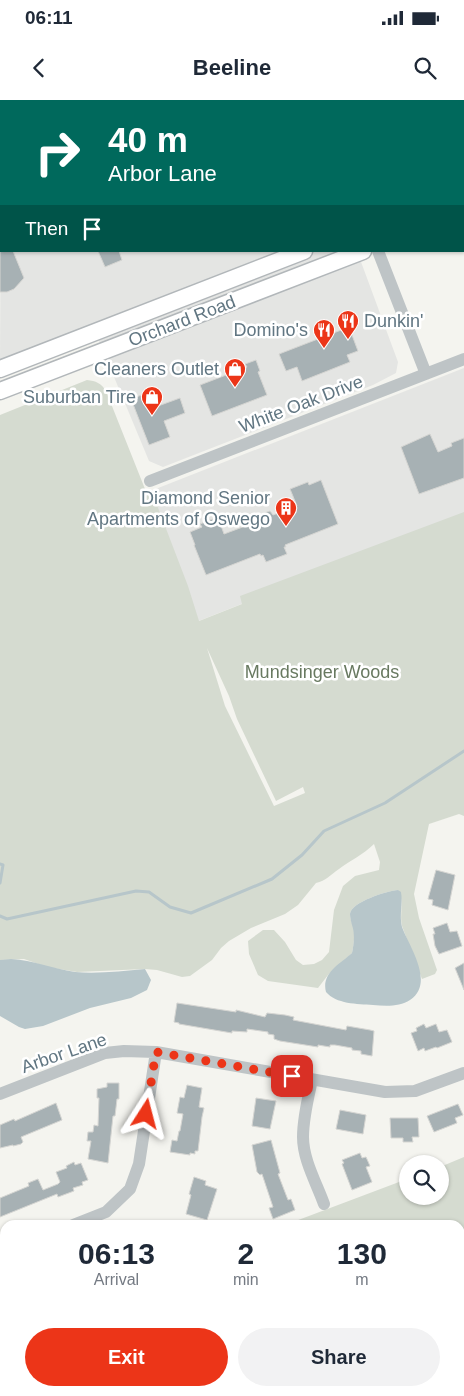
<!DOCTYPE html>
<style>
body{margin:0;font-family:Arial,sans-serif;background:#f2f2f3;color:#1f2937;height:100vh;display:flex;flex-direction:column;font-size:19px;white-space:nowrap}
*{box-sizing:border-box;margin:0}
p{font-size:16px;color:#747a83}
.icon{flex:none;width:28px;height:28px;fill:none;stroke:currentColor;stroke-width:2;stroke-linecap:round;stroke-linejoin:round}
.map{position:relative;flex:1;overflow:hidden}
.side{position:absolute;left:0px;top:1120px;width:465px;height:176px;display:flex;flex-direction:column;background:#fff;border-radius:15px 15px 0 0;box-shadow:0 1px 4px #0004}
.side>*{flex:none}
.guide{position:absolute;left:0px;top:0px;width:465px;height:152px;box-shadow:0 1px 4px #0004;background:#00695c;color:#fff;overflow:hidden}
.fabs{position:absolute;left:399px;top:1055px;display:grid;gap:10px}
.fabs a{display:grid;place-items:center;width:50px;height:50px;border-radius:50%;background:#fff;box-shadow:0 1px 4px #0004;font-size:25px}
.pin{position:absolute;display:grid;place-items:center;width:42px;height:42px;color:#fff;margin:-21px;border-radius:10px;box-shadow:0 2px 8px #0006}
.me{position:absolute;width:55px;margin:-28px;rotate:9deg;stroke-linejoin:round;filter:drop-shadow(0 0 4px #0008)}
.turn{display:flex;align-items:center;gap:18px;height:105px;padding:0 25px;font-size:22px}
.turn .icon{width:65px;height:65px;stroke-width:2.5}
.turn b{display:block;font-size:35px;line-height:42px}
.then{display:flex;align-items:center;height:48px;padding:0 25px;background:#0003;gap:10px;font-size:19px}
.eta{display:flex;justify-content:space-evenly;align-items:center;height:85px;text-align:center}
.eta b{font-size:30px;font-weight:800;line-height:35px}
.button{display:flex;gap:10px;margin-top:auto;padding:10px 25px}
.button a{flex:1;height:58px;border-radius:30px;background:#ec3518;color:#fff;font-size:20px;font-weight:800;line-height:58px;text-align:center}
.button a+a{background:#f2f2f3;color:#1f2937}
.status{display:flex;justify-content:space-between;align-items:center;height:35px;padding:0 25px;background:#fff;direction:ltr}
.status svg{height:14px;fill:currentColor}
header{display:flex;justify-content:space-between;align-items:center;height:65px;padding:0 25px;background:#fff;font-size:22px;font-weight:800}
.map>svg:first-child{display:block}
.built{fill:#e4e5e3}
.green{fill:#d5dbd0;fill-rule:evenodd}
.water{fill:#b7c6ca}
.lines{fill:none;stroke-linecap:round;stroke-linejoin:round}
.stream{stroke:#b7c6ca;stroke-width:3}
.building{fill:#a7b1b4;stroke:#d5d5d2}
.major-casing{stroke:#b2b7ba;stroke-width:19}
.minor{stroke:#bec4c6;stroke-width:12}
.major{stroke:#fff;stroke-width:16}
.route{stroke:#ec3518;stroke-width:9;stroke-dasharray:0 16.2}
.labels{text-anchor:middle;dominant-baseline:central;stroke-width:5;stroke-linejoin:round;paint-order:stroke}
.street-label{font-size:18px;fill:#617682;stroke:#fff}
.poi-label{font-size:18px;fill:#617682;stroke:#fff;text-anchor:end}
.park-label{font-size:18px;fill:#687960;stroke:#fff}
</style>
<div class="status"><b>06:11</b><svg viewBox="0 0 49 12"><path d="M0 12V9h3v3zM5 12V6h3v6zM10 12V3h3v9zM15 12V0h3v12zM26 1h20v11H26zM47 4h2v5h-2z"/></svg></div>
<header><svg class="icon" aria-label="back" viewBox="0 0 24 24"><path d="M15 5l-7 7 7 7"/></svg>Beeline<svg class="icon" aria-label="search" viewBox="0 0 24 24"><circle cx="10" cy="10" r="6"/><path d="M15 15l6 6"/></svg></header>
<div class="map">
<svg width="464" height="1296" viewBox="0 0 464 1296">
<rect width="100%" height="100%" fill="#f4f4ef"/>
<path class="built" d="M225,0H464V77V1H221Z
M1,84V151H357L398,262L396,273L373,285L163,367L149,361L92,224L0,261Z
M464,268V416L196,522L148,392Z"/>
<path class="green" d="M87,280C96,281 101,283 106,291L145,389L152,392L188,486L199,521L242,504L240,496L464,412V716L459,714L429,724L414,794L419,818L437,870L435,874L422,879L402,826C399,814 405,801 398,790C387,791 351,802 350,814C350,818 351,821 353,825C355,835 354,844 352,853L328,875L318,888L268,881L258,875L249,854L248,841L263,830H274L285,842L296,860L303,865L314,864L322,860L329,852L334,810L343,786L355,776L379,770L380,762L374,744C363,755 351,760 339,769C330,775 326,781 316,783L298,805L285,814L251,828L229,841L221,848L212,860L190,876L182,877L157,870L145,869L77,872L47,867L24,859L0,860V315ZM207,548L229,596L237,619L276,701L303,687L305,693L274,706L225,606Z
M464,1057V1296H0V1234L5,1232V1291H460V1125H285L407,1079L408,1096H440V1067Z"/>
<path class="water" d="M398,790L401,792C403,804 399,815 402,827C410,848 435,883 410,900C400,907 385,906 373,905C357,904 336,904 326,892C321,873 340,864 352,853C354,844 355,834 352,825C351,821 350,818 350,814C351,802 387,791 398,790Z
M11,859C33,860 53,869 75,872C98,874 122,871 145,869L151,880L147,890L131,898L90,908L43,926L25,929L19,927L0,916V860Z"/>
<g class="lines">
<path class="stream" d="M0,764L3,765L0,783
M0,816L7,819L136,791L149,792L170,807L191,813L272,779L302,755L324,731L385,703L464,651"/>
</g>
<path class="building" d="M0,151H13L24,178L14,189L7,192H0Z
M98,151H119L122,160L105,167Z
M349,227L358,251L347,255L350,262L302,281L297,267L286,271L279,254Z
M256,260L260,271L258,272L267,295L212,316L200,285L247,267L245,264Z
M144,294L146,300L155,297L158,306L180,298L185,313L164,321L170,337L149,345L131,299Z
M430,334L438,352L452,346L451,343L464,338V378L419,394L401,347Z
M321,380L338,424L285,445L286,447H284L287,454L266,462L263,455L261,456L260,454L206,475L194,445H195L190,432L202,427L200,424L218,417L224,434L248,425V424L251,422L250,419L256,416L270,411L273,415L297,406L290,389L308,382L309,385Z
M436,770L455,775L448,810L432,805L433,800L428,799Z
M447,823L450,832L457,831L462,846L439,854L435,846L433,834H435L433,828Z
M464,863V890L455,868Z
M177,903L236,912V910L265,917L267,913L285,915L294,917L293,920L346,930L347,926L370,930L374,931L372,956L361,954V951L352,950V948L335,945H330V947L318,945V947L280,941L274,939V935L268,934V932L247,929V932L232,931V933L179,924V923L174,922Z
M424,924L426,928L436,924L439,932L447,930L452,942L437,948L436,947L425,951L424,948L418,951L411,933L417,931L416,928Z
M107,983H119V999H117L115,1016H113L108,1063L88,1059L91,1041H87L88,1032H93L94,1025L98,1026L99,998H97V989L107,987Z
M187,985L202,988L199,1007L204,1008L202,1017L198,1051H195V1054L190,1053V1055L170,1052L172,1040L177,1041L179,1031H180L183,1014L177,1013L180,997L184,998Z
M256,998L276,1001L270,1029L252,1026Z
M56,1003L62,1020L21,1037L23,1042L21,1044L13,1046V1045L0,1048V1025L14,1019L15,1021Z
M458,1004L463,1015L455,1018L457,1023L434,1032L427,1016Z
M340,1010L366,1015L363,1034L336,1029Z
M390,1018H418L419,1037H412L413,1042H403V1038H391Z
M271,1040L280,1073L278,1074L288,1100L291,1099L295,1110L273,1119L269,1108L273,1107L262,1074L260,1075L257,1072L252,1045Z
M360,1053L362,1058L366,1057L370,1066L366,1067L372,1082L352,1090L342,1064L344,1063L342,1060Z
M74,1062L75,1065L81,1063L88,1080L82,1082L83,1085L73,1088L74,1091L58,1097L57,1094L0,1117V1098L29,1086L28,1083L38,1079L43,1090L58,1084L60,1082L56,1072L67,1068L66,1066Z
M194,1077L206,1081L205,1085L217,1089L207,1120L186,1114L191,1095L189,1094Z"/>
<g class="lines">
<g class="major-casing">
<path id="major" d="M0,269L304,151
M0,291L363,151"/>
</g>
<path class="minor" d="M320,0V1
M203,1L206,0
M0,79H1
M378,151L426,274
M150,381L464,259
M312,980C308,998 303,1018 303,1037C303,1060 317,1084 324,1104
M0,994L105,953L124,951L156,952L385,992L415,991L464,973
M73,1125L106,1112L130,1089L139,1064L156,952
M0,1154L5,1152"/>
<use href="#major" class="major"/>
</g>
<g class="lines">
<path class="route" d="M146,1014L156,952L292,976"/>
</g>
<defs>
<g id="restaurant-pin" transform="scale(1.125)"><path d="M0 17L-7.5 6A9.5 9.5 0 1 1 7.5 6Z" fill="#ec3518" stroke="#fff"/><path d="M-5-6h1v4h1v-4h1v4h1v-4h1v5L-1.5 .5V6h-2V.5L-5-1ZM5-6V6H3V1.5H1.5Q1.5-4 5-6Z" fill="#fff"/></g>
<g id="shop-pin" transform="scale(1.125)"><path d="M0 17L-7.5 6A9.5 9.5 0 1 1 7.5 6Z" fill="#ec3518" stroke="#fff"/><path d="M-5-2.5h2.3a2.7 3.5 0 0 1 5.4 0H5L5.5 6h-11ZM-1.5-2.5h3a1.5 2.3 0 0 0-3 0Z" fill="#fff"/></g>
<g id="building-pin" transform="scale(1.125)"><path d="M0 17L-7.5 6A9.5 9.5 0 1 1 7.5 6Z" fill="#ec3518" stroke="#fff"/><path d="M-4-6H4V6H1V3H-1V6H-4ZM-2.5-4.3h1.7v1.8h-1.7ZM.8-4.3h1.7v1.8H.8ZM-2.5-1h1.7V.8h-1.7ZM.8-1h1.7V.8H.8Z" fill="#fff"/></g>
</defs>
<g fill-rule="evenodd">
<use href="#restaurant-pin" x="348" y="221"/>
<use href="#restaurant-pin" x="324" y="230"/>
<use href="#shop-pin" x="235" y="269"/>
<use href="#shop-pin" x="152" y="297"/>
<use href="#building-pin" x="286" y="408"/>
</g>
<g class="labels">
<g class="street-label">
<text transform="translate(182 221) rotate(-21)">Orchard Road</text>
<text transform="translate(301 304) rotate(-21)">White Oak Drive</text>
<text transform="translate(64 953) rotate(-19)">Arbor Lane</text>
</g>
<g class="poi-label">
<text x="364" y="221" text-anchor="start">Dunkin'</text>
<text x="308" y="230">Domino's</text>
<text x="219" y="269">Cleaners Outlet</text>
<text x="136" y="297">Suburban Tire</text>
<text x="270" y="398">Diamond Senior<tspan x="270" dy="21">Apartments of Oswego</tspan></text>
</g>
<g class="park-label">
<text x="322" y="572">Mundsinger Woods</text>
</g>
</g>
</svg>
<div class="fabs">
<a><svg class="icon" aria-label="search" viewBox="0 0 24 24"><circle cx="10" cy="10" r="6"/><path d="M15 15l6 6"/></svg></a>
</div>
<div class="pin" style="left:292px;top:976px;background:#d93025"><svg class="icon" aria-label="arrive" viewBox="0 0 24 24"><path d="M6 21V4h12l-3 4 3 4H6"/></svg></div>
<svg class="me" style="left:146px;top:1014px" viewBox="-20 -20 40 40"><path d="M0-17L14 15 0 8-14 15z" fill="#ec3518" stroke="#fff" stroke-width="4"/></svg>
<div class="guide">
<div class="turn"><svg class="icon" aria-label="right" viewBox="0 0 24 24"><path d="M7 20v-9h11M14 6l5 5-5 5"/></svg><div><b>40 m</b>Arbor Lane</div></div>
<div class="then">Then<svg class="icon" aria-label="arrive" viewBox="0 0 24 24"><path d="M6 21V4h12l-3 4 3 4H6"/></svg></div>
</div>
<section class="side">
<div class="eta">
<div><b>06:13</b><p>Arrival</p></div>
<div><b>2</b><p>min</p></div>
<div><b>130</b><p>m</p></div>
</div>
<div class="button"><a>Exit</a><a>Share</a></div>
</section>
</div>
